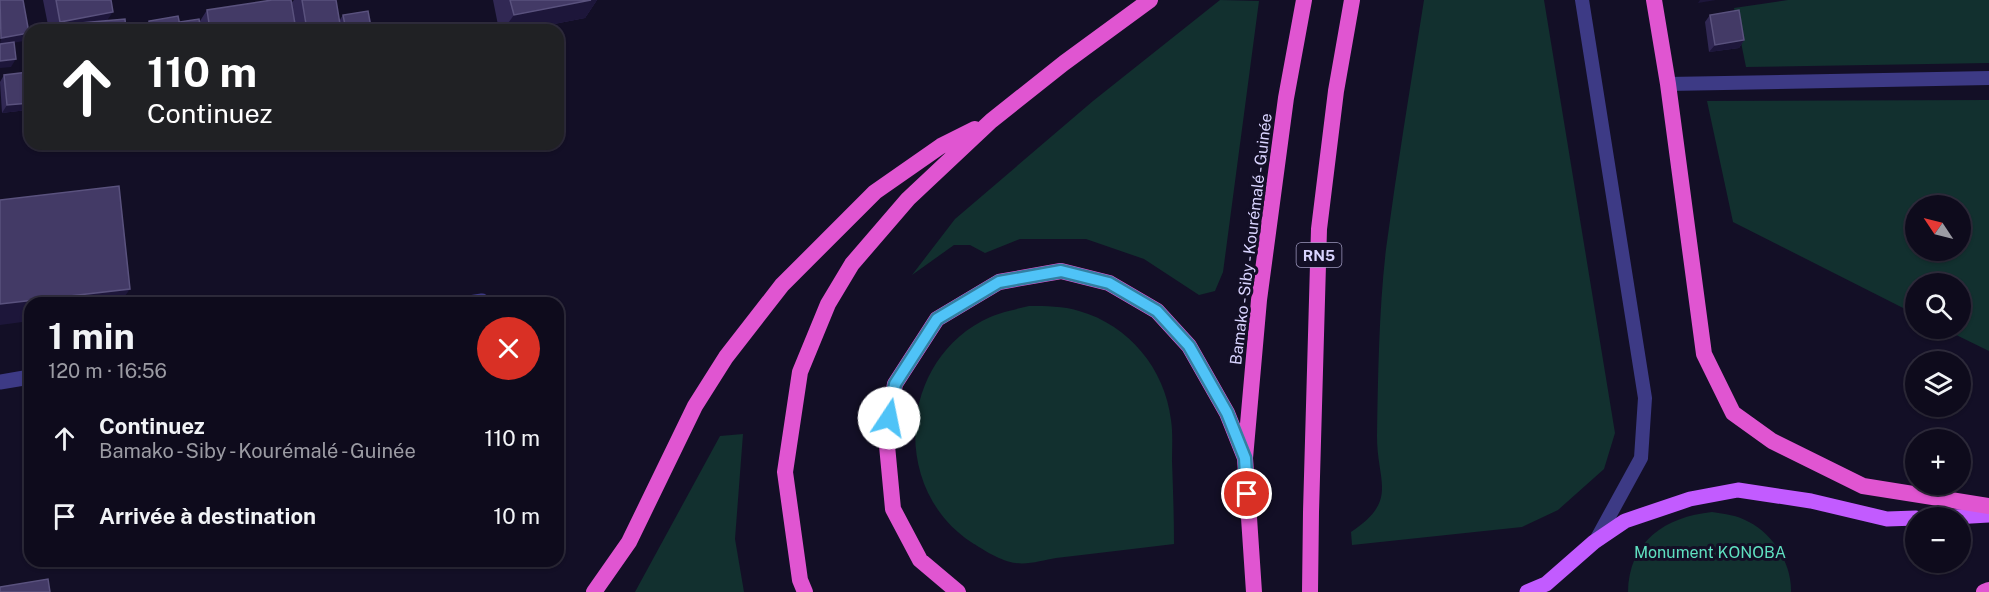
<!DOCTYPE html>
<html lang="fr">
<meta charset="utf-8">
<style>
body{margin:0;font-family:"Public Sans",sans-serif;background:#1c1929;color:#f1f3f6;height:100vh;display:flex;flex-direction:column;font-size:22px;white-space:nowrap}
*{box-sizing:border-box;margin:0}
p{font-size:20px;color:#9b9ba3}
.icon{flex:none;width:33px;height:33px;fill:none;stroke:currentColor;stroke-width:2;stroke-linecap:round;stroke-linejoin:round}
.map{position:relative;flex:1;overflow:hidden}
.panel{position:absolute;left:24px;top:297px;width:540px;height:270px;display:flex;flex-direction:column;background:#0e0b1c;border-radius:18px;box-shadow:0 2px 4px #0004,0 0 0 2px #2e2b3b}
.panel>*{flex:none}
.hud{position:absolute;left:24px;top:24px;width:540px;height:126px;border-radius:18px;box-shadow:0 2px 4px #0004,0 0 0 2px #2e2b3b;background:#202124;color:#fff;overflow:hidden}
.needle{width:39px;rotate:305deg}
.fabs{position:absolute;left:1905px;top:195px;display:grid;gap:12px}
.fabs a{display:grid;place-items:center;width:66px;height:66px;border-radius:50%;background:#0e0b1c;box-shadow:0 2px 4px #0004,0 0 0 2px #2e2b3b;font-size:30px}
.pin{position:absolute;display:grid;place-items:center;width:51px;height:51px;color:#fff;margin:-26px;border:3px solid #fff;border-radius:50%;box-shadow:0 2px 6px #0007}
.me{position:absolute;width:66px;margin:-33px;rotate:11deg;stroke-linejoin:round;filter:drop-shadow(0 0 4px #0008)}
.turn{display:flex;align-items:center;gap:21px;height:126px;padding:0 24px;font-size:27px}
.turn .icon{width:78px;height:78px;stroke-width:2.5}
.turn b{display:block;font-size:42px;line-height:51px}
.round{display:grid;place-items:center;flex:none;width:63px;height:63px;border-radius:32px;background:#1c1929}
.summary{display:flex;align-items:center;justify-content:space-between;height:102px;padding:0 24px}
h1{font-size:36px;font-weight:700;line-height:45px}
ul{padding:0;list-style:none}
li{display:flex;align-items:center;gap:18px;height:78px;padding:0 24px}
li div{flex:1}
li b{display:block;font-size:22px}
li em{font-style:normal}
.map>svg:first-child{display:block}
.green{fill:#12302f;fill-rule:evenodd}
.lines{fill:none;stroke-linecap:round;stroke-linejoin:round}
.service{stroke:#3d3a85;stroke-width:14}
.minor{stroke:#3d3a85;stroke-width:15}
.primary{stroke:#c25bff;stroke-width:15}
.trunk{stroke:#e055d1;stroke-width:16}
.wall{fill:#312854}
.shaded-wall{fill:#1d163a}
.building{fill:#433a66;stroke:#5a527e;stroke-width:1.5}
.route-casing{stroke:#337fa1;stroke-width:15}
.route{stroke:#4fc3f7;stroke-width:10}
.labels{text-anchor:middle;dominant-baseline:central;stroke-width:6;stroke-linejoin:round;paint-order:stroke}
.shield{fill:#130f26;stroke:#9e99be;stroke-width:1.5}
.shield-label{font-size:15px;font-weight:bold;fill:#d9d4ff}
.street-label{font-size:16px;fill:#d9d4ff;stroke:#130f26}
.park-label{font-size:16px;fill:#5fe0c0;stroke:#130f26}
</style>
<div class="map">
<svg width="1989" height="592" viewBox="0 0 1989 592">
<rect width="100%" height="100%" fill="#130f26"/>
<path class="green" d="M1220,0L1259,1L1223,272L1215,291L1199,295L1144,259L1086,239H1020L985,253L970,245H954L912,275L955,219L1093,101Z
M1424,0H1544L1615,433L1604,469L1558,510L1522,527L1352,545L1351,532C1399,500 1377,483 1377,436C1378,375 1379,309 1386,249C1397,166 1411,83 1424,0Z
M1788,0H1989V63L1746,67L1734,8Z
M1989,100V351L1944,329L1960,328V284H1916L1915,314L1733,222L1707,101ZM1916,206H1960V250H1916Z
M1029,306C1046,306 1063,306 1079,311C1129,325 1165,369 1171,420C1173,433 1172,448 1172,461C1173,489 1174,516 1174,544C1135,549 1096,553 1056,558C1044,560 1028,565 1016,563C1002,562 982,549 971,542C892,490 898,366 982,321C996,313 1013,310 1029,306Z
M743,434L735,539L744,592H635L720,436Z
M1712,512C1725,514 1737,515 1749,522C1773,534 1792,564 1791,592H1628C1629,541 1665,517 1712,512Z"/>
<g class="lines">
<path class="service" d="M1582,0L1645,398L1641,458L1595,542
M1668,84L1989,78"/>
<path class="minor" d="M469,303L482,301
M0,382L30,377"/>
<path class="primary" d="M1937,518L1989,515
M1527,592L1546,584L1594,542L1625,521L1690,499L1738,490L1811,501L1887,519L1916,518"/>
<path class="trunk" d="M1654,0L1668,84L1704,354L1733,413L1772,441L1863,486L1989,506
M594,592L629,542L695,406L726,357L782,285L875,192L941,146L975,129
M805,592L800,580L785,472L800,372L828,304L852,264L908,199L991,121L1064,63L1150,0
M958,592L920,560L893,509L886,435L895,384L937,319L999,282L1061,271L1109,283L1157,311L1189,346L1227,413L1245,458
M1254,592L1245,458L1259,300L1286,98L1304,0
M1310,592L1311,512L1319,229L1336,91L1352,0
M1984,592L1989,590"/>
</g>
<path class="wall" d="M43,0H111L107,21L126,30H49Z
M294,0H336L339,21L343,15L371,27L369,30H142L149,21L179,22L200,21L207,10L291,3Z
M493,0H597L585,18L523,30H499Z
M1710,15L1744,40L1739,48L1709,52L1705,22Z
M4,75L27,110L2,113L0,82Z"/>
<path class="shaded-wall" d="M591,0H597L585,18L523,30H503L514,15Z
M1700,0H1716L1698,3Z
M113,12L103,26L58,25L54,30L60,22Z
M371,27L369,30H356Z
M29,33L24,41L0,45L1,38Z
M1744,40L1739,48L1709,52L1715,45Z
M16,59L11,67L0,68V61Z
M30,103V106L27,110L2,113L7,105Z
M130,289L120,303H30V321L0,325V304Z"/>
<path class="building" d="M0,0H23L29,33L1,38Z
M56,0H111L113,12L60,22Z
M272,0H291L296,30H210L207,10Z
M302,0H336L341,30H307Z
M510,0H591L514,15Z
M1739,10L1744,40L1715,45L1710,15Z
M368,11L371,27L356,30H346L343,15Z
M178,16L181,30H150L149,21Z
M125,19L126,30H58V25Z
M199,19L201,30H181L179,22Z
M14,42L16,59L0,61V44Z
M28,72L30,86V103L7,105L4,75Z
M119,186L130,289L0,304V200Z
M48,579L50,592H0V587Z"/>
<g class="lines">
<g class="route-casing">
<path id="route" d="M889,418L895,384L937,319L999,282L1061,271L1109,283L1157,311L1189,346L1227,413L1245,458L1247,494"/>
</g>
<use href="#route" class="route"/>
</g>
<g class="labels">
<rect class="shield" x="1296.5" y="243" width="45" height="24" rx="4.5"/>
<g class="shield-label">
<text x="1319" y="255">RN5</text>
</g>
<g class="street-label">
<text transform="translate(1251 239) rotate(-83)">Bamako - Siby - Kourémalé - Guinée</text>
</g>
<g class="park-label">
<text x="1710" y="552">Monument KONOBA</text>
</g>
</g>
</svg>
<div class="fabs">
<a><svg class="needle" viewBox="-14 -14 28 28"><path d="M0-13l5 13h-10z" fill="#e53935"/><path d="M0 13l5-13h-10z" fill="#9b9ba3"/></svg></a>
<a><svg class="icon" aria-label="search" viewBox="0 0 24 24"><circle cx="10" cy="10" r="6"/><path d="M15 15l6 6"/></svg></a>
<a><svg class="icon" aria-label="layers" viewBox="0 0 24 24"><path d="M12 4l9 5-9 5-9-5zM3 14l9 5 9-5"/></svg></a>
<a>+</a>
<a>−</a>
</div>
<div class="pin" style="left:1247px;top:494px;background:#d93025"><svg class="icon" aria-label="arrive" viewBox="0 0 24 24"><path d="M6 21V4h12l-3 4 3 4H6"/></svg></div>
<svg class="me" style="left:889px;top:418px" viewBox="-20 -20 40 40"><circle r="19" fill="#fff"/><path d="M0-13L10 11 0 6-10 11z" fill="#4fc3f7"/></svg>
<div class="hud">
<div class="turn"><svg class="icon" aria-label="ahead" viewBox="0 0 24 24"><path d="M12 20V5M6 11l6-6 6 6"/></svg><div><b>110 m</b>Continuez</div></div>
</div>
<section class="panel">
<div class="summary"><div><h1>1 min</h1><p>120 m · 16:56</p></div><a class="round" style="background:#d93025;color:#fff"><svg class="icon" aria-label="close" viewBox="0 0 24 24"><path d="M6 6l12 12M18 6L6 18"/></svg></a></div>
<ul>
<li><svg class="icon" aria-label="ahead" viewBox="0 0 24 24"><path d="M12 20V5M6 11l6-6 6 6"/></svg><div><b>Continuez</b><p>Bamako - Siby - Kourémalé - Guinée</p></div><em>110 m</em></li>
<li><svg class="icon" aria-label="arrive" viewBox="0 0 24 24"><path d="M6 21V4h12l-3 4 3 4H6"/></svg><div><b>Arrivée à destination</b></div><em>10 m</em></li>
</ul>
</section>
</div>
